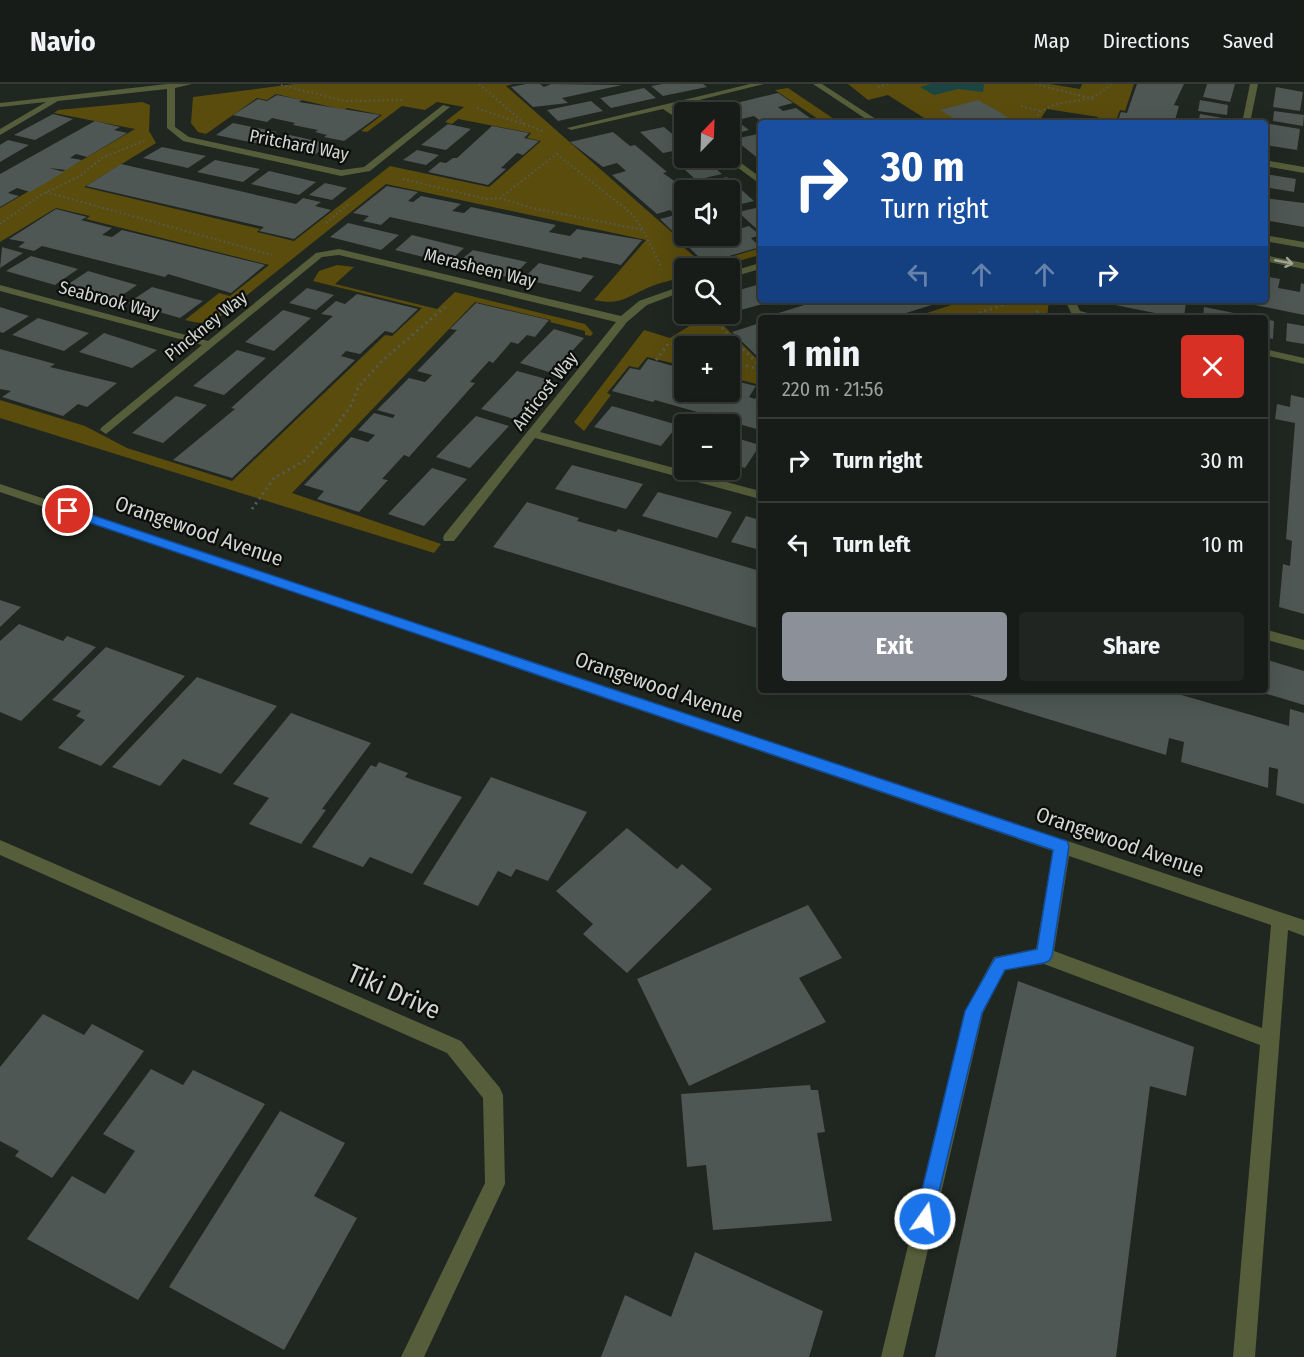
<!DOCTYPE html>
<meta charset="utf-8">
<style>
body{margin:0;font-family:"Fira Sans Condensed",sans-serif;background:#212521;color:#f1f3f6;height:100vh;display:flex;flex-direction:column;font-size:22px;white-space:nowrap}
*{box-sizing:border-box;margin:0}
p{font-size:20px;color:#9fa1a2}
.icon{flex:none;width:33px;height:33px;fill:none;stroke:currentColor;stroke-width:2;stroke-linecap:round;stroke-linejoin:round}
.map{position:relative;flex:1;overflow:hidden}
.drawer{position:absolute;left:758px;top:231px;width:510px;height:378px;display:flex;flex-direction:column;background:#181c18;border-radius:6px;box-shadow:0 6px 24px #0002,0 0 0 2px #363a37}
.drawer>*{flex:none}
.banner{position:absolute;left:758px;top:36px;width:510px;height:183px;border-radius:6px;box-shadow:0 6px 24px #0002,0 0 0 2px #363a37;background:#1a4fa0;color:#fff;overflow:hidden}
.needle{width:39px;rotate:23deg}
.fabs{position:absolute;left:674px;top:18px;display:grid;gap:12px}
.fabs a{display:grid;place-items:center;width:66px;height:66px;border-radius:6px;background:#181c18;box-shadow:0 6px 24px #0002,0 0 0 2px #363a37;font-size:30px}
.pin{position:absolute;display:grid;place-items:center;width:51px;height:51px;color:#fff;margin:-26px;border:3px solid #fff;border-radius:50%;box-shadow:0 2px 6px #0007}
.me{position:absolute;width:66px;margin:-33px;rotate:13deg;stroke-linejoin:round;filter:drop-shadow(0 0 4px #0008)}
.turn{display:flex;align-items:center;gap:21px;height:126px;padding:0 24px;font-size:27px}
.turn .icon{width:78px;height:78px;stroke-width:2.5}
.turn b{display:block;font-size:42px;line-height:51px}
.lanes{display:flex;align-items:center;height:57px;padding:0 24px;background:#0003;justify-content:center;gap:30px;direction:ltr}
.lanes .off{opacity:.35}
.round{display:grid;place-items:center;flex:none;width:63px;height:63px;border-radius:6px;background:#212521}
.overview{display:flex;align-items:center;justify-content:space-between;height:102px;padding:0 24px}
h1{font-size:36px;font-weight:700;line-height:45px}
.cta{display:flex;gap:12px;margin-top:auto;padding:12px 24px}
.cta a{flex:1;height:69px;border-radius:6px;background:#8c9099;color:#fff;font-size:24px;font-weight:700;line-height:69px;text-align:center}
.cta a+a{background:#212521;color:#f1f3f6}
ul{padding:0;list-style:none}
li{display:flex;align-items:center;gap:18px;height:84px;padding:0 24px;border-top:2px solid #363a37}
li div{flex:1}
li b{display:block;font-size:22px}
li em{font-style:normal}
header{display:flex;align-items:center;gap:36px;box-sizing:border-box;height:84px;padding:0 30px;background:#181c18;border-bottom:2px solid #363a37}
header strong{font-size:28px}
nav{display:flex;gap:33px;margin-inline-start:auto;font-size:21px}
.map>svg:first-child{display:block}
.green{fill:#5a4c0d}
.water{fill:#1a4542}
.building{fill:#4e5753}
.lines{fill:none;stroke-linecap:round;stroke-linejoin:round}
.path-far1{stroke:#565c56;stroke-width:2;stroke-dasharray:1.5 3;stroke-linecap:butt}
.path{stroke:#565c56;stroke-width:3;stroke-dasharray:2 4;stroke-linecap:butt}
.minor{fill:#555d3a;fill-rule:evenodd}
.oneway{stroke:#a0a595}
.route{fill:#1a73e8;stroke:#114b97;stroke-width:1.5}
.labels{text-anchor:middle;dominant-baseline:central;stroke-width:4.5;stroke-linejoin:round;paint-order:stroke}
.far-street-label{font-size:18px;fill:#d2d5d1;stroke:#0c0e0b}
.street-label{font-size:21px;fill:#d2d5d1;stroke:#0c0e0b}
.near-street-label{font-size:26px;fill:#d2d5d1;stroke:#0c0e0b}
</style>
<header>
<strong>Navio</strong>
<nav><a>Map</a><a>Directions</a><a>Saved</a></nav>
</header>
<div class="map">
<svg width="1304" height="1273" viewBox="0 0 1304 1273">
<rect width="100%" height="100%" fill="#202620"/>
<path class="green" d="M294,0H513L506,2L683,158L680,160L704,181L760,164V171L713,184H684V193C673,196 662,198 652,202C627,212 622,222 594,216L646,156L386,100L221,232C208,240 200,240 185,236L219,209L230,212L269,181L86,135L90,132L56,124L0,158V124L135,45L54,29L58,26L142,18L150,21L149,47L156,59L84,103L260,145L257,148L294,157L390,82L489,103L541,57L527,54L531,49L458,35L452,40L445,38L464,23L437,18L425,26L402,22L367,48L361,47L382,31L347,24L344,26L276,10L267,16L257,14L206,50L198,48L191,39L193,13Z
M848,0H1050L1080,5L1082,0H1134L1125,27L1120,26L1115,39H1096L1098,33L1047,25L1038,39H932L888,11L868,16Z
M788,4L840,39H824L775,6Z
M337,181L354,183L335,200L437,225L455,208L585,240L593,249L591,252L585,251V247L550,238L551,236L475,218L292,409L441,460L434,469L0,334V316L85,342L127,364L232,397L385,251L392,252L422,224L313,197L319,187Z
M967,216H1049L1047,234H911Z
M700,230H712L760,278V301L729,293V262H684V282L647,273L638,284L629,282L607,309L611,311L584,347L574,338L644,246L670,254L704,233Z"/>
<path class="water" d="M931,0H984L983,8L958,5L934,11L920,3Z"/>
<path class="building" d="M526,0H540L544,3L551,0L622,1L562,14L568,19L533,23L511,3Z
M663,0H703L707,3L663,12L651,2Z
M1137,0H1184L1174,21L1179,22L1175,36L1180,39H1117L1121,28L1127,29Z
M1207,0H1235L1230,18L1203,13Z
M1276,3L1303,8L1300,27L1273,23Z
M644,4L656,14L611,24L600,14Z
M778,9L793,19L778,23L783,27L796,24L817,39H763L754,32L742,35L733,28L740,26L732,20Z
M277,11L302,16L299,18L380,31L344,57L324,53L327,51L315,48L318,46L293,41L295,39L272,34L267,38L233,31L258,15L267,17Z
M978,16L996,26L1015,38L962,39L940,26Z
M1200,16L1228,21L1227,31L1198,27Z
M591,17L603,27L558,37L547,26Z
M1274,27L1304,31L1303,42L1273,37Z
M53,30L73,35L35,56L14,51Z
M1200,30L1228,35L1227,39H1198Z
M729,31L749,46L729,51Z
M95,37L120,43L114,46L127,49L87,73L76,70L70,74L82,76L66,86L49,84L64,88L30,108L17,104L8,109L19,112L0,123V90Z
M233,39L277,48L260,60L216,51Z
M448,40L471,45L446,66L421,61Z
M1270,40L1300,45L1297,66L1266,61Z
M492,42L529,49L524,54L539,57L523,71L517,69L501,84L506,85L488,101L428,88L440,78L446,79L453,74H457Z
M664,43L684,60V65L663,69L640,48Z
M613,48L630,62L635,61L667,88L663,89L687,106H684V152H729V141L735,146L749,142L760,151L751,154L760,163L705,179L660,135L675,131L670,126L657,130L612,91L626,87L617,79L603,83L570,58Z
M285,50L330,60L314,71L269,62Z
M758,50L760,52V76L734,55Z
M8,56L29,61L0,78V61Z
M162,63L206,72L188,84L143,74Z
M417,66L439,71L426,81L403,76Z
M684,70V74H703L722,90L696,96L671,73Z
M215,76L260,85L243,98L197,88Z
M121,80L296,120L303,114L321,118L315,122L331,126L294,155L259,147L264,143L86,102Z
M269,87L316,98L299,111L251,100Z
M1265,90L1296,95L1294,108L1264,103Z
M727,93L754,117L729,123V106H709L701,99Z
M325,99L347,104L332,116L309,111Z
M387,102L418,108L408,117L413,118L421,112L461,120L452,127L464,129L471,123L556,141L549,148L570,152L577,145L642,156L621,181L583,173L581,175L390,133L381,141L363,137L369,132L353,129Z
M1264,114L1304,119V143L1264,136Z
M760,123V148L738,128Z
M56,125L87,133L81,136L112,144L102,151L112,153L122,146L265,181L231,209L168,190L165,193L42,162L34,167L18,163L25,158L9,155Z
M348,139L399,151L381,166L330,153Z
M412,151L464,164L448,179L395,166Z
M2,163L23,169L0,184Z
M473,166L527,178L511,194L456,180Z
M31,172L78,185L55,201L6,187Z
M539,179L594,192L580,208L523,195Z
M88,187L137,201L114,217L64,203Z
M1264,192L1280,195L1278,204L1284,205L1300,208L1301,199L1304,200V231L1235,217L1264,216Z
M760,200V216L775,217L729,229V209Z
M152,203L203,217L180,234L128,219Z
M307,204L334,211L316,226L289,219Z
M357,210L418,225L393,249L385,247L360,270L346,267L341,272L355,276L232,394L173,376L235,325L231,324L333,232L321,230L336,217L345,220Z
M820,216H934L938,219L890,234H771L769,232Z
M1116,216H1178L1186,218L1184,234H1180L1115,221Z
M476,219L549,236L535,253L527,251L518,260L511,258L493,279L489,277L470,298L475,299L409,373L404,371L382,395L388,396L359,428L317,415L324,407L304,401L351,353L368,358L375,351L358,346L374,329L393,334L395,331L377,326L409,294L425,298L432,291L417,287L457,246L450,245Z
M0,223L29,232L3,249L0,248Z
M1204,223L1254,233V234H1203Z
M283,226L311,234L274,267L245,258Z
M38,234L89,249L64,267L12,251Z
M1264,235L1274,237L1273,255L1264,253Z
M760,239V275L732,248Z
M1287,239L1304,242V260L1286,257Z
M554,245L584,254L552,289L520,279Z
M104,249L157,266L132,284L79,268Z
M0,265L55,280L50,283L117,299L87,323L78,320L63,332L2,313L11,307L0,305Z
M237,266L266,274L224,311L193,302Z
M648,275L684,285V308H729L731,296L756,302L749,313L755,315L760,307V346L655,316L653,318L612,307L630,284L640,286Z
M517,287L550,296L514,335L481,325Z
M1291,311L1304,314V530L1279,523L1283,480L1290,482L1292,457L1286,455L1295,339L1275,335L1277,320L1290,323Z
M176,312L207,321L163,359L132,349Z
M612,322L678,341L661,362L594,343Z
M476,332L509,342L470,384L436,373Z
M1264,337L1270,339L1266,374L1264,373Z
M729,352L760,361L745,384L729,379Z
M572,381L643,400L626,425L555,405Z
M432,384L467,395L424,442L388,430Z
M658,408L732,428L717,454L642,432Z
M527,418L579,434L577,437L616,448L618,445L760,487V545L493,463Z
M746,432L760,436V466L731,458Z
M0,516L21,523L0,543Z
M19,540L63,557L67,552L96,563L21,637L0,628V557Z
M106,563L185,592L101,682L58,664L85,636L76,632L81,627L52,616Z
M1264,575L1304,587V621L1257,607L1264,606Z
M197,593L277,622L221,690L183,675L160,702L112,683Z
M953,606H1164L1289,642L1290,625L1304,629V720L1276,711L1278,685L1269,683L1268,704L1181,678L1184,658L1169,654L1166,671Z
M291,629L371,659L322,725L326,726L301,760L249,740L269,714L233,700Z
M379,678L408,689L405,693L462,713L412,790L370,773L363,783L312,763L371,681L376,683Z
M491,693L587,728L548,797L516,785L511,793L498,787L478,822L423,800Z
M627,744L677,785L682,780L712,805L627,889L583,850L593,840L556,807Z
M808,821L842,874L799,894L826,938L689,1002L637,895Z
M1018,897L1194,963L1186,1012L1150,1002L1116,1273H935Z
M43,930L84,951L92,940L144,967L52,1094L15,1072L19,1067L0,1057V983Z
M151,985L183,1001L193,986L265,1020L138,1216L27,1155L72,1092L105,1110L135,1067L103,1050Z
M810,1001L811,1006H818L825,1048L817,1049L832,1137L713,1146L706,1081L687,1083L681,1010Z
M280,1027L345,1059L314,1112L357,1134L284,1266L169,1203Z
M695,1168L823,1227L809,1273H601L625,1211L671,1233Z"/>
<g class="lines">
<path class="path-far1" d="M479,0L526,41
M1035,0L1094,15
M281,1L345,17L404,16
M878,3L888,0
M1021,22L1040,27
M477,24L543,47
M938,39L955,35
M1032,39C1052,6 1083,29 1111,0
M557,70L632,130L643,145
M403,95L486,115L500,114L558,69
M46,108L272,171
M500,114L532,124L643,146L661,182
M326,139L350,119
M0,140L41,111L80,92L102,74L146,56"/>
<path class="path" d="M709,231L760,282
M949,234L973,231L1017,216
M1026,234L1041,226
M656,276L669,259L684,263
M729,276L760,286
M252,425L274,394L304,377L334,345L350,323L359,302L383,276L445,223"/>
<path class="minor" d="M167,0H192L175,4V43L189,53L341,86L364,83L443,21L450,23L370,87L341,92L183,57L167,44V5L58,17L0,51V45L46,18L0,23V19Z
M750,0H764L671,23L684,33V39L663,25L571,46L567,44Z
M813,0H822L882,39H872Z
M1250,0H1258L1250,39H1242Z
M729,70L760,93V100L726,75Z
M1264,76L1304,83V89L1264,82Z
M1264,151L1304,158V164L1264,157Z
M339,165L621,232L639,217L684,201V207L647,221L627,238L540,348L760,407V415L535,354L454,457H444L443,454L444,451L616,238L339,171L322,173L106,350L100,346L102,343L202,261L0,207V201L208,257L316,169Z
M1264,171L1304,179V185L1264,177Z
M760,179V185L729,194V188Z
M1065,216H1075L1080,227L1107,234L1072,231Z
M1264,265L1304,274V280L1264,271Z
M0,400L1304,836V852L1288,846L1255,1273H1233L1260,961L1044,880L1005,886L983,929L903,1273H881L965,927L994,873L1036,865L1053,767L0,408ZM1069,772L1271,841L1262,944L1054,867Z
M1264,545L1304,556V566L1264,555Z
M0,756L461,957L500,1004L503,1011L505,1100L424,1273H401L485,1099L483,1014L447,969L0,771Z"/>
</g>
<defs><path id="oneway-shaft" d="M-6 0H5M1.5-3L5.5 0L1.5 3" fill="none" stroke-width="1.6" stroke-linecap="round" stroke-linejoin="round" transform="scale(1.5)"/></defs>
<use class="oneway" href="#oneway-shaft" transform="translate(1284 178) rotate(11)"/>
<path class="route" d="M68,423L1067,757L1069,762L1052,872L1049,877L1044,879L1005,886L982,929L931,1141L925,1144L918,1141L915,1135L965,927L995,874L1037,865L1053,766L64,430L62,427Z"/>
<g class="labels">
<g class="far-street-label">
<text transform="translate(299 61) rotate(11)">Pritchard Way</text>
<text transform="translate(480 184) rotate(14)">Merasheen Way</text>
<text transform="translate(109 216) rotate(15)">Seabrook Way</text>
<text transform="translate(206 242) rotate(-39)">Pinckney Way</text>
<text transform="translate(545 307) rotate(-52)">Anticost Way</text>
</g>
<g class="street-label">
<text transform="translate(199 447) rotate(19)">Orangewood Avenue</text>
<text transform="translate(659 603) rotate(19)">Orangewood Avenue</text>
<text transform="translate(1120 758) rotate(19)">Orangewood Avenue</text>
</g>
<g class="near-street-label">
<text transform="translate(394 908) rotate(24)">Tiki Drive</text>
</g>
</g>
</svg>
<div class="fabs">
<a><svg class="needle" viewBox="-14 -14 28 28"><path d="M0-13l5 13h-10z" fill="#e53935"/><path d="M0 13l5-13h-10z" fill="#9fa1a2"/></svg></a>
<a><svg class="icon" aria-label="sound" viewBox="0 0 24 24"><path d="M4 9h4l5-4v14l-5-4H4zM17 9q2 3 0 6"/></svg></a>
<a><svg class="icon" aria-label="search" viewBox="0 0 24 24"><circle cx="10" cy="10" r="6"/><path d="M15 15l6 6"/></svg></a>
<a>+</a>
<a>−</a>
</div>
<div class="pin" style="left:68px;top:427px;background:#d93025"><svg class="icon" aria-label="arrive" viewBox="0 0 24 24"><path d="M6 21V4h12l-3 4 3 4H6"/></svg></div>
<svg class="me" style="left:925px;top:1135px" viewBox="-20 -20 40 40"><circle r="17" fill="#1a73e8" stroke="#fff" stroke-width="3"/><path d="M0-11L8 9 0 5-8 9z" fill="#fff"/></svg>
<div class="banner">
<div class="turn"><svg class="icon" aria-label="right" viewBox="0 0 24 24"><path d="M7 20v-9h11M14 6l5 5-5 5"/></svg><div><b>30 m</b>Turn right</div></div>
<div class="lanes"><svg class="icon off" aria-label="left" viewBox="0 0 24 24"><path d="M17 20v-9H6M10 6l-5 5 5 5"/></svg><svg class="icon off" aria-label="ahead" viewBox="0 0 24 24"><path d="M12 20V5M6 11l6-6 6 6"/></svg><svg class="icon off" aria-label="ahead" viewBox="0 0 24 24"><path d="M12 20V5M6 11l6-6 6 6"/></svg><svg class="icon" aria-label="right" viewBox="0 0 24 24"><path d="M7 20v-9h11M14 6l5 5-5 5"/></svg></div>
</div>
<section class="drawer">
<div class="overview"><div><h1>1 min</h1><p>220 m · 21:56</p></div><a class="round" style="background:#d93025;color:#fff"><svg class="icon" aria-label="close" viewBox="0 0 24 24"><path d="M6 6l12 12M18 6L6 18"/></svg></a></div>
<ul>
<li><svg class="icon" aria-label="right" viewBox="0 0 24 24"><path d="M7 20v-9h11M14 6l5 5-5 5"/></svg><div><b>Turn right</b></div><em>30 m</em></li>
<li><svg class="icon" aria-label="left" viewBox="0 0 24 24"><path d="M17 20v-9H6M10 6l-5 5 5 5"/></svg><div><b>Turn left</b></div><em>10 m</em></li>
</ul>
<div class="cta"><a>Exit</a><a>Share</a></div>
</section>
</div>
